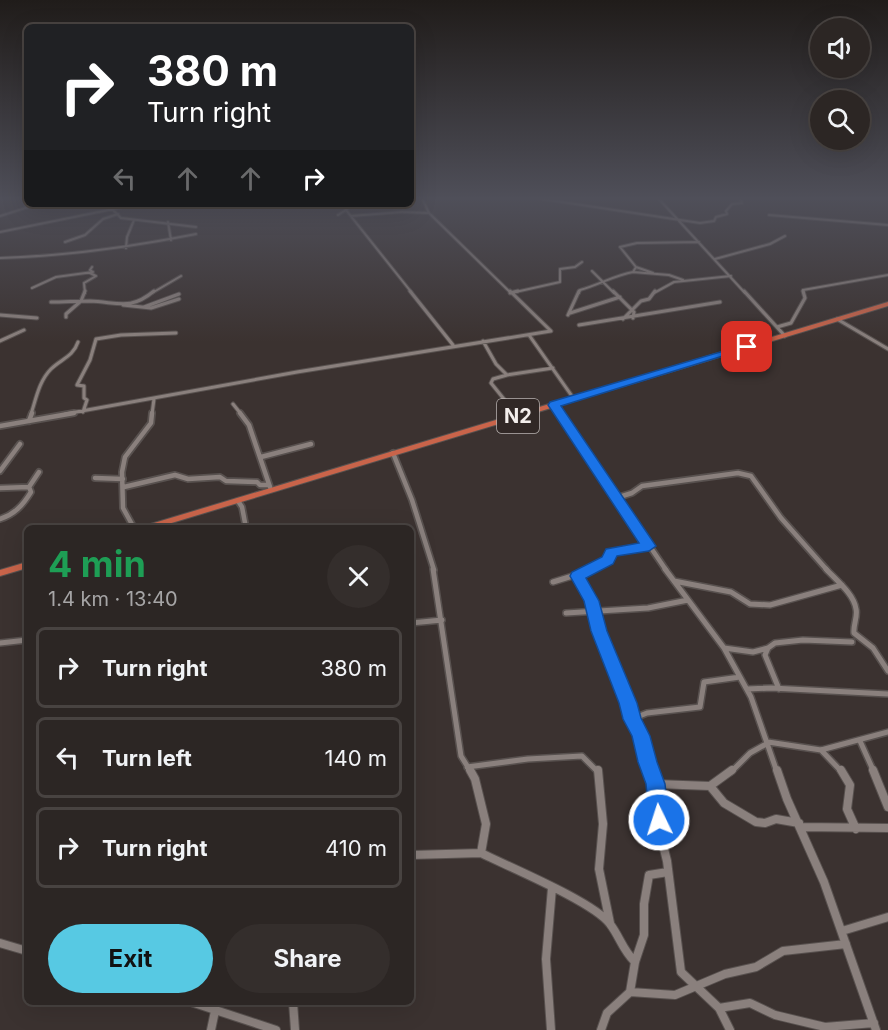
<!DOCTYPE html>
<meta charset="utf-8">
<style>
body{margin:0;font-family:Inter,sans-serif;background:#342e2c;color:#f1f3f6;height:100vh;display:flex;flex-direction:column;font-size:22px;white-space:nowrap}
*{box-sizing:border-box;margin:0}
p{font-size:20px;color:#a6a5a6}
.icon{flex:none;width:33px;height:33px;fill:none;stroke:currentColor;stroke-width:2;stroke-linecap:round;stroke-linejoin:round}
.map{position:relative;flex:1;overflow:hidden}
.side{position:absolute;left:24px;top:525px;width:390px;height:480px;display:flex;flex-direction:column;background:#2c2624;border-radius:9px;box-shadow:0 6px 24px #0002,0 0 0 2px #484341}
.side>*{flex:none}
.banner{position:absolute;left:24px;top:24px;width:390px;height:183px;border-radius:9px;box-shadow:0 6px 24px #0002,0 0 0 2px #484341;background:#202124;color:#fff;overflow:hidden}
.controls{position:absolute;left:810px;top:18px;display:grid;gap:12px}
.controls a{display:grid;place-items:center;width:60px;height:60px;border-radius:50%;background:#2c2624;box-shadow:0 6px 24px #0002,0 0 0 2px #484341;font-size:30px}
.pin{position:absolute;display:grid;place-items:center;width:51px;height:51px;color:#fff;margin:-26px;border-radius:12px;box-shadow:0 3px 9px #0006}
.me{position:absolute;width:66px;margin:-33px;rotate:356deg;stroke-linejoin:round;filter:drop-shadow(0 0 4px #0008)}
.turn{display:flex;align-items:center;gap:21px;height:126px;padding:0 24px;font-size:27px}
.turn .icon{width:78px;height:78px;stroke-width:2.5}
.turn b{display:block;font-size:42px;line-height:51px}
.lanes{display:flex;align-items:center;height:57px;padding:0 24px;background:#0003;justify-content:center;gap:30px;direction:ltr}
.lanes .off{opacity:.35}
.round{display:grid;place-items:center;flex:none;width:63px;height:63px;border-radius:32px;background:#342e2c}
.summary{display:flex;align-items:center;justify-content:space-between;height:102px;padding:0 24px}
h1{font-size:36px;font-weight:700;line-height:45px;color:#1e9e55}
.action{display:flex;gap:12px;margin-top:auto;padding:12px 24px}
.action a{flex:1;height:69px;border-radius:36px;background:#57c9e3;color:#111;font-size:24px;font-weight:700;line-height:69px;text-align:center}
.action a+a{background:#342e2c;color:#f1f3f6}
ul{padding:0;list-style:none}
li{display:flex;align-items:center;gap:18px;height:81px;margin:0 12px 9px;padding:0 12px;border:3px solid #484341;border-radius:9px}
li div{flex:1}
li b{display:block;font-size:22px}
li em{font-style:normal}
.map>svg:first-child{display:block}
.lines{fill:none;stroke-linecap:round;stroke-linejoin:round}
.street-far4-casing{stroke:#58514f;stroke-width:4}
.street-far3-casing{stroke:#58514f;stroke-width:5}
.street-far2-casing{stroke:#58514f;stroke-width:8}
.street-far1-casing{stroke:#58514f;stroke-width:8}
.street-casing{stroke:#58514f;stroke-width:10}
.highway-casing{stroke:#58514f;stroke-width:2}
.street-far4{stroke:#8a807d;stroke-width:2}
.street-far3{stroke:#8a807d;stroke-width:3}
.street-far2{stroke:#8a807d;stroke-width:4.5}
.street-far1{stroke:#8a807d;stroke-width:5}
.street{stroke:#8a807d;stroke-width:8}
.highway{fill:#c9644a;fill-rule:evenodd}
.route{fill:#1a73e8;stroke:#114b97;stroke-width:1.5}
.labels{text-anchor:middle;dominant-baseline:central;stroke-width:4.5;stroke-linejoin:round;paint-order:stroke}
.shield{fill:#312826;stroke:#b9b3b1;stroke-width:1.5}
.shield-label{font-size:20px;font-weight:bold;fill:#f3eeec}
</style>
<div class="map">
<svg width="888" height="1030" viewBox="0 0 888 1030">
<rect width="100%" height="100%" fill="#3b3230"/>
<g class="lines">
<g class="street-far4-casing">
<path id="street-far4" d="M422,198L429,213L511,293
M536,198L700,223L714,221L716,217L727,214L726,211L732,204L742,203L740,198
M658,198L745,293
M352,204L346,210L412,293
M112,209L121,218L196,227
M338,215L346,210L343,204
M769,215L888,225
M0,216L38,204
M351,216L402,212L429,213
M168,222L171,240
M0,232L138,204
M65,242L85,235L103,219L118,214
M126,248L127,237L134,220
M0,258C66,256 131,247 196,234
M715,259L770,244L785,236
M592,271L614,293
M633,272L669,275L683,280
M653,273L636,267L620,247L637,243L699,242
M32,288L56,277L93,272L90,270L92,267
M85,293L84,283L96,276L90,273
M152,293L181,276
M511,293L560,282V269L575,267L582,262
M579,293L580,290C599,285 615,275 633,272L636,267
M654,293L674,282L731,276
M804,293L803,290L888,275"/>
</g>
<g class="street-far3-casing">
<path id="street-far3" d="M410,291L453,345
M613,291L634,312L633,318
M744,291L785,336
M510,293L518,291
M51,302C64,302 77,301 90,301C118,302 130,311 154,291
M123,305L151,308L179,299
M144,307L179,294
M570,313L620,297
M0,315L37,318
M568,315L579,291
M66,317V314L81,301L85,291
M623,319L641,301L649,299L655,291
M837,319L888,349
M579,325L720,302
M777,327L791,323L805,298L803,291
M529,335L574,399
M0,341L24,330
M483,341L496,364L507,375L493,379L491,383L516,414
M507,375L553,368
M233,404L241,414
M554,405L560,414
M83,412L87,400L84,398V386L77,385L90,360L96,339L121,335L176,333
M31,414C36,399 39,381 51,369C61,359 73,357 78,342
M65,414L297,372L551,331L510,291
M152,414L154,399"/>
</g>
<g class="street-far2-casing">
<path id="street-far2" d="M240,413L249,425L270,487
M515,413L518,416
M559,413L666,570
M29,421L32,413
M0,426L74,413
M393,453L412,500L434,570
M261,457L311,444
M0,471L20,444
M95,478L123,479
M124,487L175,475L188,479L220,477L226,481L257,482L260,485H269
M0,488L29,487L39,472
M616,498L632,493L642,486L738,473L751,476L781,518L827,570
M238,501L242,507L246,528
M0,519C15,514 23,505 31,492L29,487
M134,528L123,508L122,472L125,457L151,423L152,413
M592,570L601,565L611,553L649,546"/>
</g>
<g class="street-far1-casing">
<path id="street-far1" d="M433,569L461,756L471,772
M665,569L724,648L751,697L777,772
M826,569C836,580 854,594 856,609C858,616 853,625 854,633L873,648L888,671
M578,576L591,601L599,631L628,703L632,719L641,736L651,772
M674,581L731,592L750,604L770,605L842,585
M553,582L595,569
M566,613L648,608L688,600
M411,623L442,620
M0,643L27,640
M724,648L753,652L768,648L775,643L803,640L852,642
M768,648L765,655L779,689
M747,689L771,688L888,694
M632,719L647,713L700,707L704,682L740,677
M860,741L874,772
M768,742L821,750L888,732
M821,750L842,772
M467,767L528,759L582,756L598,772
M731,772L750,753L768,743"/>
</g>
<g class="street-casing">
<path id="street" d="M598,770L603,824L599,869L610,923
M650,770L656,784L660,833L667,861L681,972L719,1008L730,1030
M777,770L787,799L824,882L876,1030
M841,770L850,785L847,809L856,829
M873,770L888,807
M656,784L710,786L732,770
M710,786L724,803L756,822L765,823L776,819L799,823
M800,827L888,828
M481,853C509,867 594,902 610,924C620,937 622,949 635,962
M411,855L481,853L486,824L475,779L470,770
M842,931L888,917
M0,943L27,951
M630,992L635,962L644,935V904L649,875L668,872
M191,1002L276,1030
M293,1002L295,1030
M719,1008L750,1003L775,1015L825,1027L874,1023
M211,1030L215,1011
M551,1030L546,959L552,888
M601,1030L607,1013L630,992L675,995L725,974L756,967L783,951L846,944"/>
</g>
<g class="highway-casing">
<path id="highway" d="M888,302V306L155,528H143L144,526Z
M27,562V568L0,576V570Z"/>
</g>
<use href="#street-far4" class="street-far4"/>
<use href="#street-far3" class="street-far3"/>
<use href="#street-far2" class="street-far2"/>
<use href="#street-far1" class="street-far1"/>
<use href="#street" class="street"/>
<use href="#highway" class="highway"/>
</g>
<linearGradient id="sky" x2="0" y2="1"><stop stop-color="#201c1a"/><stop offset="0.58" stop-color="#4f4f59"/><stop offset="1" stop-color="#4f4f59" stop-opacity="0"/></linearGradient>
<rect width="888" height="342" fill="url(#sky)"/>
<path class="route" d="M744,345L752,347L561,406L656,546L649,551L617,556L613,564L586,578L599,601L607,631L637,703L641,718L650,736L657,762L665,784L669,820L666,827L659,830L652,827L649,820L646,784L638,762L632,736L623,719L619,703L591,631L584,601L570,576L572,572L602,557L606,549L639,543L548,405L550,402Z"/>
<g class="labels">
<rect class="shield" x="497" y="399" width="42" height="34" rx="4.5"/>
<g class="shield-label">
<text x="518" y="416">N2</text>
</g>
</g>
</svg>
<div class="controls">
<a><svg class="icon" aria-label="sound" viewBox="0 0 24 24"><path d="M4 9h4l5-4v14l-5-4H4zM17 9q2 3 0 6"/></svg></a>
<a><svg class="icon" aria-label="search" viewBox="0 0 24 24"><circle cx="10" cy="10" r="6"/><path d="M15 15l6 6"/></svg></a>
</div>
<div class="pin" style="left:747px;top:347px;background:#d93025"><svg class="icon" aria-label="arrive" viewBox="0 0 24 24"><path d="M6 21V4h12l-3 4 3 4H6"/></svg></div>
<svg class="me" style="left:659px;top:820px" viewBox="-20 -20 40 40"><circle r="17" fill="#1a73e8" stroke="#fff" stroke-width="3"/><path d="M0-11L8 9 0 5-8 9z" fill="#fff"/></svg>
<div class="banner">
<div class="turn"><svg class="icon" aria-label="right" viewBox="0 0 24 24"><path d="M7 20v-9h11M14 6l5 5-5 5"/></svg><div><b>380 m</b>Turn right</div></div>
<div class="lanes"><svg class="icon off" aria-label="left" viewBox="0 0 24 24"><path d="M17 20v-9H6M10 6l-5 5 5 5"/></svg><svg class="icon off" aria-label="ahead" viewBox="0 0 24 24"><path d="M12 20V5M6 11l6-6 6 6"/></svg><svg class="icon off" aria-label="ahead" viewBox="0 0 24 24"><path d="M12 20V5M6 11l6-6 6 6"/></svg><svg class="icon" aria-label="right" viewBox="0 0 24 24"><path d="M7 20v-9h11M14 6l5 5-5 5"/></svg></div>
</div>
<section class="side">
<div class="summary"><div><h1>4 min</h1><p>1.4 km · 13:40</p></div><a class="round"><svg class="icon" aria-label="close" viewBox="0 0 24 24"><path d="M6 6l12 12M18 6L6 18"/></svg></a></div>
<ul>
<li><svg class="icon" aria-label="right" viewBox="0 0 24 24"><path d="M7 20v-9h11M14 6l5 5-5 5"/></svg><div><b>Turn right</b></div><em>380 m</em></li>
<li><svg class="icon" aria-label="left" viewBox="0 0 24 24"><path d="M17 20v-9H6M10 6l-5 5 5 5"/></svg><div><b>Turn left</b></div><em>140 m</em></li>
<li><svg class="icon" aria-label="right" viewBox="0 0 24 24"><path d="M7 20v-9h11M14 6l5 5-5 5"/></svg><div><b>Turn right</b></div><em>410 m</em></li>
</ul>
<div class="action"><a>Exit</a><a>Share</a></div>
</section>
</div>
